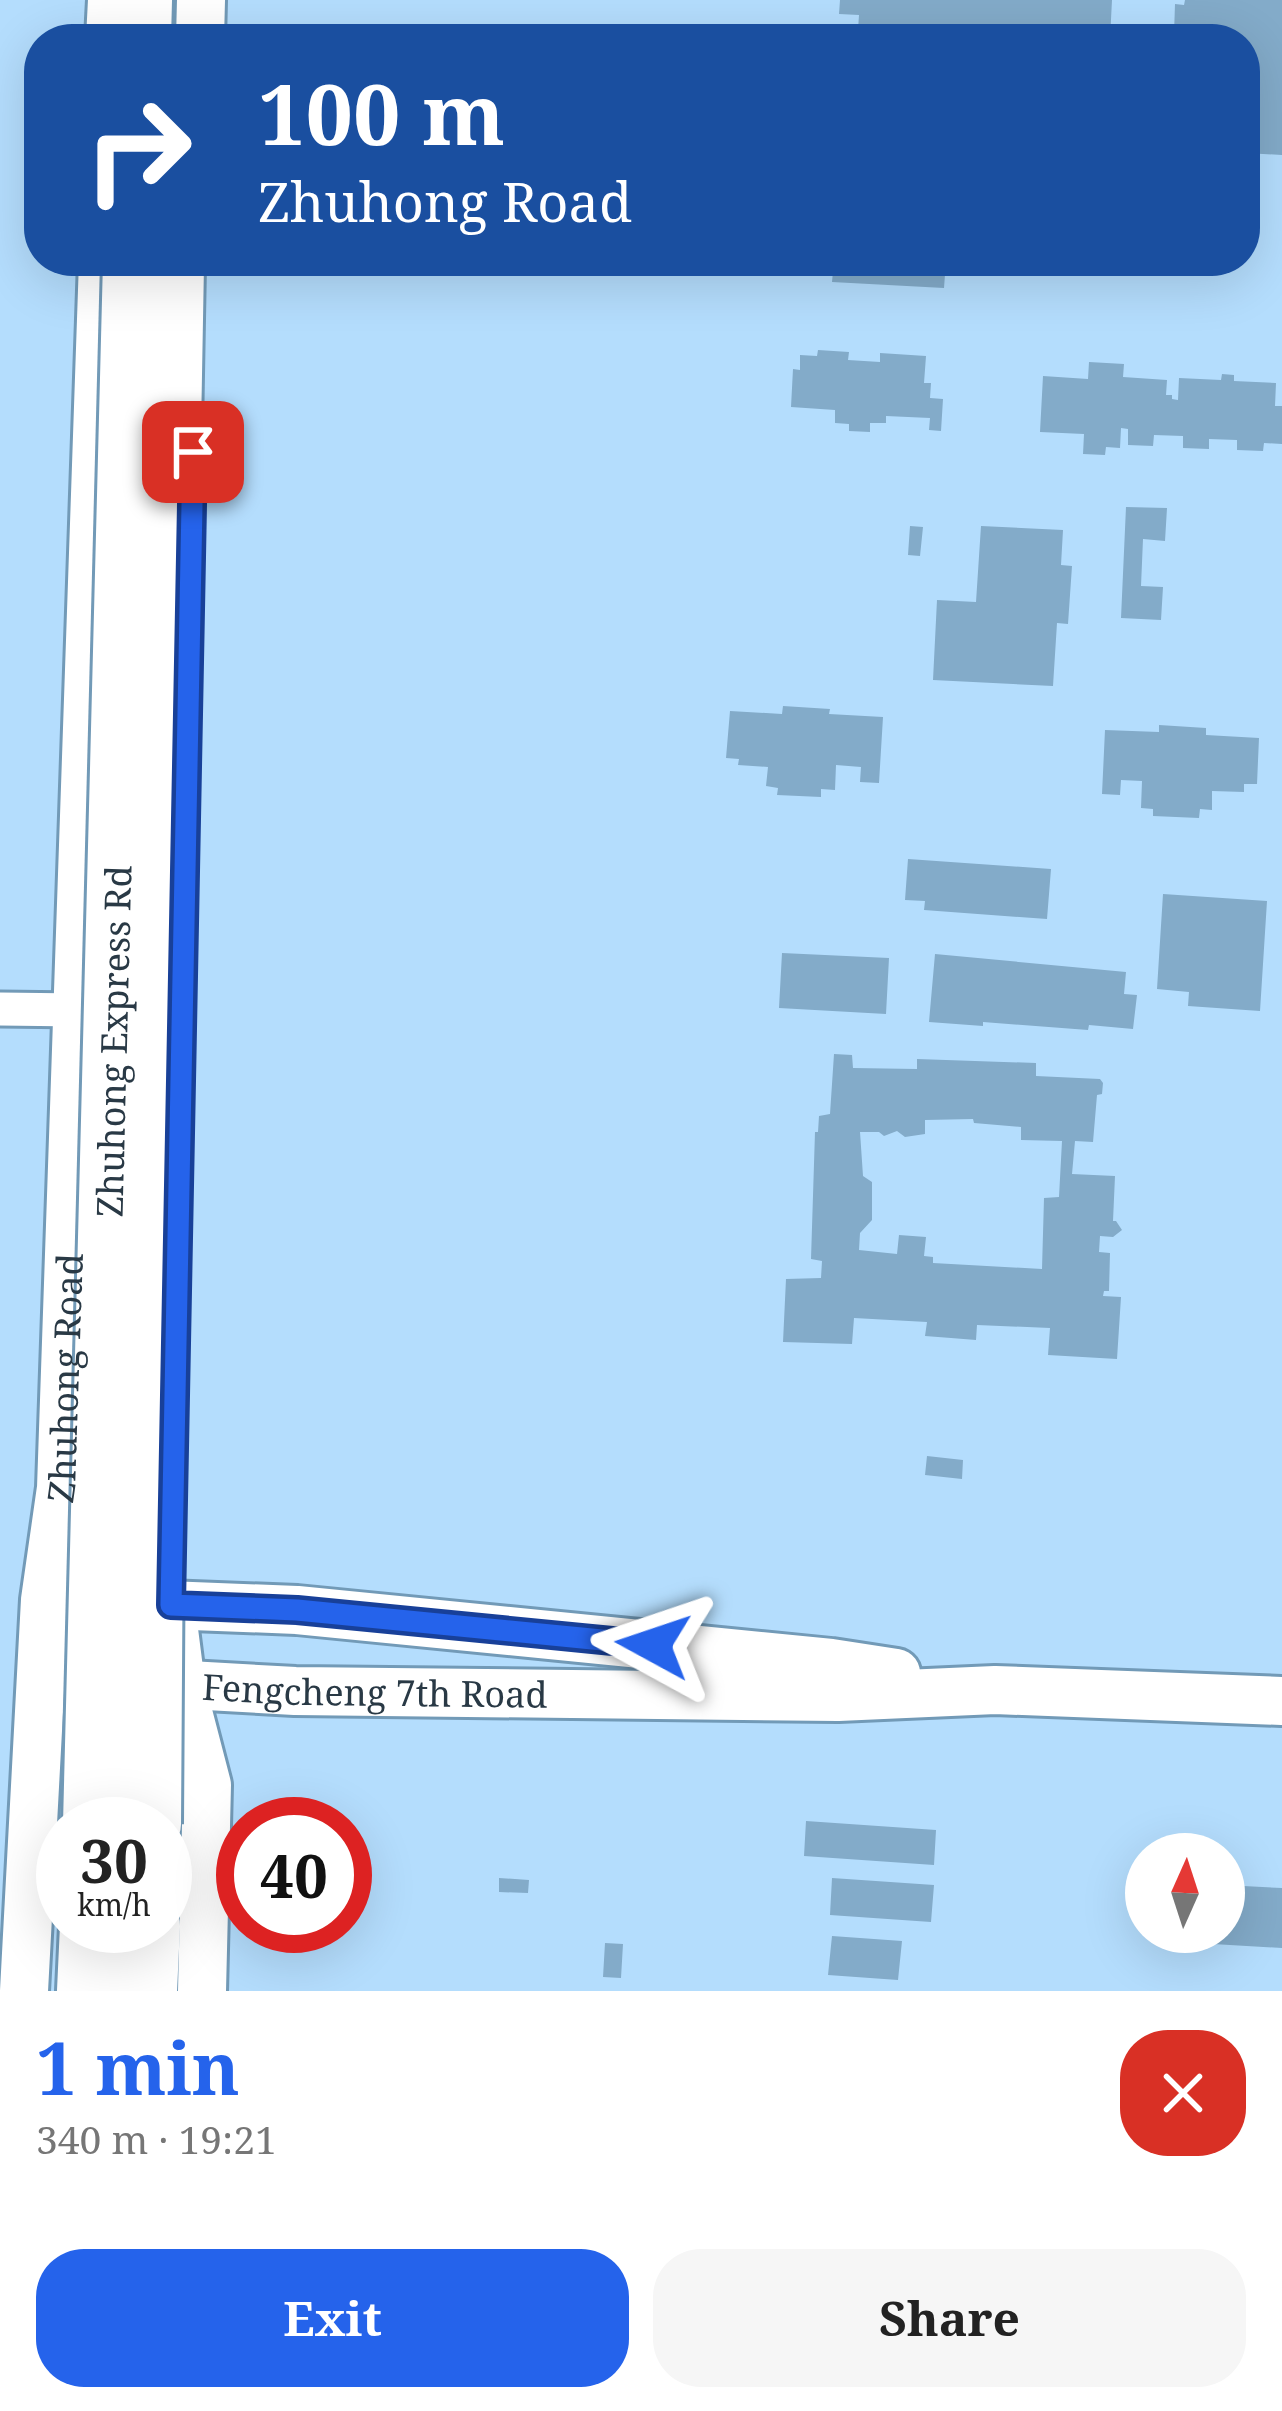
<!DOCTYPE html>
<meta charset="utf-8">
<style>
body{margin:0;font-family:"Noto Serif",serif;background:#f6f6f6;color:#222;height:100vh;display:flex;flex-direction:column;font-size:45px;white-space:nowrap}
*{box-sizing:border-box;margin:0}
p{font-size:39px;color:#767676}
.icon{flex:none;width:66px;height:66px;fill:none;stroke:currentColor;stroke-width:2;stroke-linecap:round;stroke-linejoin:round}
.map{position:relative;height:1991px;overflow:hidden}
.side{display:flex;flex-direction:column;background:#fff;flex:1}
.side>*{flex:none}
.top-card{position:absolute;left:24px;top:24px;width:1236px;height:252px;border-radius:48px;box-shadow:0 12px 48px #0002;background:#1a4fa0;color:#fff;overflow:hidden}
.needle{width:78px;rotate:3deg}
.tools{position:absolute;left:1125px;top:1833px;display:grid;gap:24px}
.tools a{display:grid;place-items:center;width:120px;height:120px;border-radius:50%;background:#fff;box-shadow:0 12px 48px #0002;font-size:60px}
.speed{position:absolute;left:36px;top:1797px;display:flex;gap:24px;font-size:60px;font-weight:700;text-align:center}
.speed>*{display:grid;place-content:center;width:156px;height:156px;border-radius:50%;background:#fff;box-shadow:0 12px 48px #0002;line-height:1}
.speed small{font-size:30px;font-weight:400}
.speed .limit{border:18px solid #d22;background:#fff;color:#111}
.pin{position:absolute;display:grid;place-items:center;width:102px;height:102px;color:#fff;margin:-51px;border-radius:24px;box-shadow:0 6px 18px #0006}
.me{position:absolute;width:132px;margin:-66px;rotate:275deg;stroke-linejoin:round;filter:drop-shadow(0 0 9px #0008)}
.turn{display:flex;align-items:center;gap:42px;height:252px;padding:0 36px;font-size:54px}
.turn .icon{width:156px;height:156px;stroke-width:2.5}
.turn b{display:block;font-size:84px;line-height:102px}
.round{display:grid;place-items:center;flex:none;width:126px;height:126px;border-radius:48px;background:#f6f6f6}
.head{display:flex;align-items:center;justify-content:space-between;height:204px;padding:0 36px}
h1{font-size:72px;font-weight:700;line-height:90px;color:#2563eb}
.cta{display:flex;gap:24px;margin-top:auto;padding:24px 36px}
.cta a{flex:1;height:138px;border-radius:48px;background:#2563eb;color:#fff;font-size:48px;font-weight:700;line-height:138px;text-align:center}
.cta a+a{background:#f6f6f6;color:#222}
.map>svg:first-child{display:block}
.building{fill:#83abc9;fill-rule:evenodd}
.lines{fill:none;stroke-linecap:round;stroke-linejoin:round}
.street-casing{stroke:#729ab7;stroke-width:39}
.secondary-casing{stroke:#729ab7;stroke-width:54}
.highway-casing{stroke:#729ab7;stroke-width:66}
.street{stroke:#fff;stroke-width:33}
.secondary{stroke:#fff;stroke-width:48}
.highway{stroke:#fff;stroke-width:60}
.highway-bridge-casing{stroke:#729ab7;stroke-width:66;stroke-linecap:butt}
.highway-bridge{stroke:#fff;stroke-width:60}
.route-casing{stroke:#184099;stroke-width:30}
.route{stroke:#2563eb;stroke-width:21}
.labels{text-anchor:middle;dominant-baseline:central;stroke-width:10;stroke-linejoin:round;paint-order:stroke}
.street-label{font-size:36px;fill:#293945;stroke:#f5f9fc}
</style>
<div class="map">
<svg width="1282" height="1991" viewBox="0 0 1282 1991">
<rect width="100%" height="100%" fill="#b4ddfd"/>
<path class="building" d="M840,0H1112L1110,39H838V29L858,30L859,15L839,14Z
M1185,0H1282V155L1245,153V39H1201V35L1174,34L1175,4L1184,5Z
M834,261H946L944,288L832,282Z
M818,350L849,352L848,360L880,362V353L926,356L924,383H931L930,398L943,399L941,431L929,430L930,418L886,416V423H870V432L849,431V424L835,423V410L791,407L793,369L800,370V355L817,356Z
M1089,362L1124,364L1123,377L1167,380L1166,395H1172V399L1178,400L1179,378L1221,380L1222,374L1234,375V381L1276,383L1275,406H1282V444L1264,443L1263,451L1237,450V440L1209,439V449L1183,448V436L1154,435L1153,446L1128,445V429L1121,428L1120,448L1106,447L1105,455L1083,454L1084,434L1040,432L1043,376L1088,379Z
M1126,507L1167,508L1165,541L1143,539L1141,586L1163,587L1161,620L1121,618Z
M910,526L923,527L920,556L908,555Z
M981,526L1063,530L1061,565L1072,566L1068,624L1057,623L1053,686L933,680L937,600L976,602Z
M783,706L830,709L829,714L883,717L879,783L860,782L861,767L836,765L835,790L821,789V797L777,795L778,788L766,786L768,767L738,765L739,759L726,758L730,711L782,714Z
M1159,725L1206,728V735L1259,738L1257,784H1244V792L1212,791V810L1200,809L1199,818L1153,816V809L1141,808L1142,781L1121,780L1120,795L1102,794L1105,730L1159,732Z
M908,859L1051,869L1047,919L924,910L925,901L905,900Z
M1163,894L1267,901L1260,1011L1188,1006L1189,992L1157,989Z
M782,953L889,958L886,1014L779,1008Z
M935,954L1126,972L1124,994L1137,995L1133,1029L1089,1025L1088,1030L983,1022V1026L929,1022Z
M834,1054L852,1055L853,1068L917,1069V1059L1036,1063V1076L1100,1079L1103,1083L1102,1094L1097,1095L1093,1142L1075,1141L1072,1174L1115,1176L1113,1221H1116L1122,1230L1113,1237L1100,1236L1099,1252L1110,1253L1109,1291H1104L1103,1296L1121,1297L1117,1359L1048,1355L1050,1328L977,1325L976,1340L951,1338L925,1336L927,1322L854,1318L852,1344L783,1342L786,1279L821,1278L822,1261L811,1259L815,1132H818L819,1116L830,1114ZM973,1119L974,1123L1021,1127V1140L1062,1141L1059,1197L1044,1198L1042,1269L933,1263V1257L924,1256L926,1237L899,1235L897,1254L859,1250L860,1233L872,1220V1182L863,1176L860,1132H879L884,1136L897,1131L905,1137L925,1134V1120Z
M927,1456L963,1460L962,1479L925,1475Z
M806,1821L936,1830L934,1865L804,1856Z
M499,1878L529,1880L528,1893L499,1892Z
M832,1878L934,1885L931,1922L830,1915Z
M1224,1885L1282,1888V1948L1196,1943L1197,1932H1224Z
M832,1936L902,1941L898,1980L828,1975Z
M605,1943L623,1944L621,1978L603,1977Z"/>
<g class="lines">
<g class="street-casing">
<path id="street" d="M0,1009L79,1010"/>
</g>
<g class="secondary-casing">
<g id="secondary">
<path d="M110,39L112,0"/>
<path d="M200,39L201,0"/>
<path d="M141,1604L297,1610L831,1663L896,1673"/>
<path d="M173,1622L181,1685L207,1785L202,1991"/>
<path id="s1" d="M153,1683L295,1691L838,1697L995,1690L1282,1701"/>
<path id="s2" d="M24,1991L45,1600L61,1488L103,261"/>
</g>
</g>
<g class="highway-casing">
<path id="highway" d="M141,39L142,0
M87,1991L90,1926
M147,1991L150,1926"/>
</g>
<use href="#street" class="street"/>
<use href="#secondary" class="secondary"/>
<use href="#highway" class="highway"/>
<g class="highway-bridge-casing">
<g id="highway-bridge">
<path id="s3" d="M93,1824L133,261"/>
<path d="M151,1824L154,1369L174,264"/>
</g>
</g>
<use href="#highway-bridge" class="highway-bridge"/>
</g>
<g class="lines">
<g class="route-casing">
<path id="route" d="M193,452L171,1605L297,1610L653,1645"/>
</g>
<use href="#route" class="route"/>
</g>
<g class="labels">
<g class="street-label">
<text stroke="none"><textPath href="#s3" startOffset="783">Zhuhong Express Rd</textPath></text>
<text stroke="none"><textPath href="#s2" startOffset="615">Zhuhong Road</textPath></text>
<text stroke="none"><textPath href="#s1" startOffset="222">Fengcheng 7th Road</textPath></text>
</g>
</g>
</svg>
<div class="tools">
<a><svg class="needle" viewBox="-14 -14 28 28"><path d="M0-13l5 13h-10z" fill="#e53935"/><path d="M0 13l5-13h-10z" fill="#767676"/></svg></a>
</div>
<div class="speed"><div>30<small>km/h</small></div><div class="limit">40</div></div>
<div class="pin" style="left:193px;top:452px;background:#d93025"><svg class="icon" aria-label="arrive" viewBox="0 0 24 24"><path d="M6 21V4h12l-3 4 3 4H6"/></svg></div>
<svg class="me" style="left:653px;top:1645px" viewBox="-20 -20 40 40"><path d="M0-17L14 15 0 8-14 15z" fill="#2563eb" stroke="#fff" stroke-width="4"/></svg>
<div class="top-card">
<div class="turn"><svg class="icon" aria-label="right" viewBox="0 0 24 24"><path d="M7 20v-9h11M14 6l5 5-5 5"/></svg><div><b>100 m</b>Zhuhong Road</div></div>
</div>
</div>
<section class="side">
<div class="head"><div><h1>1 min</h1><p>340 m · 19:21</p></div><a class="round" style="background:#d93025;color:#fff"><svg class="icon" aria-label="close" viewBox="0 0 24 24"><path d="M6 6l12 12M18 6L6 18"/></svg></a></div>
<div class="cta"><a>Exit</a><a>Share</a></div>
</section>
